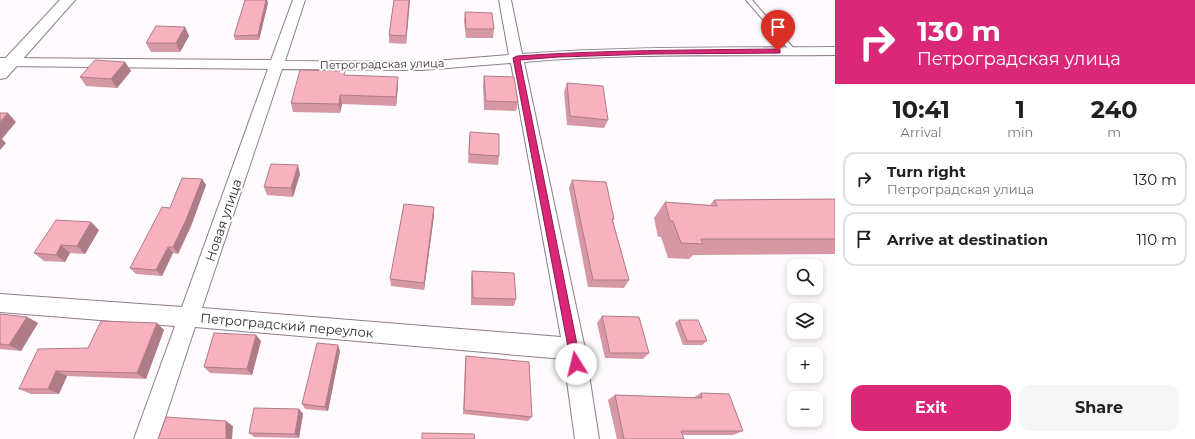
<!DOCTYPE html>
<meta charset="utf-8">
<style>
body{margin:0;font-family:Montserrat,sans-serif;background:#f6f6f6;color:#202124;height:100vh;display:flex;flex-direction:column;font-size:15px;white-space:nowrap}
*{box-sizing:border-box;margin:0}
p{font-size:13px;color:#757577}
.icon{flex:none;width:22px;height:22px;fill:none;stroke:currentColor;stroke-width:2;stroke-linecap:round;stroke-linejoin:round}
.map{position:relative;flex:1;overflow:hidden}
.details{display:flex;flex-direction:column;background:#fff;width:360px}
.details>*{flex:none}
.top-card{background:#db2777;color:#fff;overflow:hidden}
.controls{position:absolute;left:787px;top:259px;display:grid;gap:8px}
.controls a{display:grid;place-items:center;width:36px;height:36px;border-radius:8px;background:#fff;box-shadow:0 2px 6px #0003;font-size:20px}
.pin{position:absolute;display:grid;place-items:center;width:34px;height:34px;color:#fff;margin:-41px -17px;border-radius:50% 50% 50% 0;rotate:-45deg;box-shadow:0 0 4px #0007}
.pin .icon{rotate:45deg}
.me{position:absolute;width:44px;margin:-22px;rotate:351deg;stroke-linejoin:round;filter:drop-shadow(0 0 3px #0008)}
.turn{display:flex;align-items:center;gap:14px;height:84px;padding:0 16px;font-size:18px}
.turn .icon{width:52px;height:52px;stroke-width:2.5}
.turn b{display:block;font-size:28px;line-height:34px}
.eta{display:flex;justify-content:space-evenly;align-items:center;height:68px;text-align:center}
.eta b{font-size:24px;font-weight:700;line-height:28px}
.primary-button{display:flex;gap:8px;margin-top:auto;padding:8px 16px}
.primary-button a{flex:1;height:46px;border-radius:12px;background:#db2777;color:#fff;font-size:16px;font-weight:700;line-height:46px;text-align:center}
.primary-button a+a{background:#f6f6f6;color:#202124}
ul{padding:0;list-style:none}
li{display:flex;align-items:center;gap:12px;height:54px;margin:0 8px 6px;padding:0 8px;border:2px solid #e0e0e0;border-radius:12px}
li div{flex:1}
li b{display:block;font-size:15px}
li em{font-style:normal}
main{display:flex;flex:1;min-height:0}
.map>svg:first-child{display:block}
.lines{fill:none;stroke-linecap:round;stroke-linejoin:round}
.service-casing{stroke:#8f7c8b;stroke-width:2}
.minor-casing{stroke:#8f7c8b;stroke-width:2}
.tertiary-casing{stroke:#8f7c8b;stroke-width:2}
.service{fill:#fff;fill-rule:evenodd}
.minor{fill:#fff;fill-rule:evenodd}
.tertiary{fill:#fff;fill-rule:evenodd}
.wall{fill:#d598a4}
.shaded-wall{fill:#ae7c86}
.building{fill:#f8b1bf;stroke:#ae7c86}
.route{fill:#db2777;stroke:#8e194d}
.labels{text-anchor:middle;dominant-baseline:central;stroke-width:4;stroke-linejoin:round;paint-order:stroke}
.far-street-label{font-size:11px;fill:#322a31;stroke:#fff}
.street-label{font-size:13px;fill:#322a31;stroke:#fff}
</style>
<main>
<div class="map">
<svg width="835" height="439" viewBox="0 0 835 439">
<rect width="100%" height="100%" fill="#fefafd"/>
<g class="lines">
<g class="service-casing">
<path id="service" d="M746,0H752L795,50V52H791Z"/>
</g>
<g class="minor-casing">
<path id="minor" d="M293,0H305L285,61L422,62L509,55L499,0H511L522,54C626,46 731,48 835,47V55C731,56 627,53 524,62L585,349L599,439H575L564,359L195,327L158,439H134L175,326L0,312V294L182,307L268,69L0,66V58L271,60ZM511,63L561,337L202,308L282,69L422,70Z"/>
</g>
<g class="tertiary-casing">
<path id="tertiary" d="M60,0H75L6,78L0,79V64Z"/>
</g>
<use href="#service" class="service"/>
<use href="#minor" class="minor"/>
<use href="#tertiary" class="tertiary"/>
</g>
<path class="wall" d="M245,0H267L268,3L259,40H235L234,36Z
M394,0H410L406,44L389,43V35Z
M465,12L494,29L493,38H466L464,21Z
M185,27L189,36L180,52H151L146,43Z
M125,62L131,71L117,88L86,86L80,77Z
M346,75L398,86L396,106L342,104L340,113L293,112L291,103Z
M484,76L518,102L516,111L484,110L483,85Z
M567,83L608,120L604,128L567,125L564,92Z
M470,132L499,156L498,165L468,163L469,141Z
M300,174L293,197L267,195L264,187Z
M202,179L206,185L191,226L178,254L173,253L162,276L136,274L130,268L170,208Z
M572,180L614,219L613,221L629,280L624,288L588,287L569,188Z
M835,199V254L693,255L689,259L668,258L661,237H658L654,218L665,202L710,205L714,200Z
M434,207V215L424,290L391,286L390,279Z
M99,230L85,254L70,253L65,262L44,261L34,253Z
M472,271L516,299L514,306L471,305V278Z
M0,314L27,317L38,323L21,351L0,349Z
M602,316L649,353L643,359L605,358L597,323Z
M679,320L707,341L702,345H683L675,323Z
M157,323L164,330L146,379L67,376L59,394H31L19,389L88,348Z
M261,341L252,375L210,373L204,367Z
M340,351L328,411L305,409L302,404Z
M466,356L532,417L528,421L463,414L465,362Z
M701,393L743,431L733,435H682L684,439H617L608,400L615,395L693,398Z
M299,409L303,414L299,438L254,437L249,433Z"/>
<path class="shaded-wall" d="M266,0H267L268,3L259,40L258,35Z
M409,0H410L406,44V36Z
M185,27L189,36L180,52L176,43Z
M125,62L131,71L117,88L111,79Z
M398,77V86L396,106V97Z
M340,95L342,104L340,113L339,104Z
M8,113L16,122L2,139L6,143L0,150V122Z
M298,165L300,174L293,197L291,188Z
M202,179L206,185L191,226L178,254L173,247Z
M434,207V215L424,290V283Z
M91,222L99,230L85,254L77,246Z
M61,245L70,253L65,262L56,255Z
M168,247L173,253L162,276L156,270Z
M27,317L38,323L21,351L9,345Z
M157,323L164,330L146,379L137,373Z
M256,335L261,341L252,375L247,369Z
M338,345L340,351L328,411L325,407Z
M56,371L67,376L59,394L48,389Z
M299,409L303,414L299,438L295,434Z
M226,421L233,426L232,439H226Z"/>
<path class="building" d="M245,0H266L258,35L234,36Z
M394,0H409L406,36L389,35Z
M465,12L492,13L494,29H466Z
M156,26L185,27L176,43H146Z
M95,60L125,62L111,79L80,77Z
M300,70L345,71L344,75L398,77L396,97L340,95L339,104L291,103Z
M484,76L514,77L518,102L486,101Z
M567,83L603,86L608,120L570,116Z
M0,113H8L0,122Z
M470,132L499,134V156L469,154Z
M271,164L298,165L291,188L264,187Z
M182,178L202,179L186,220L173,247H168L156,270L130,268L162,207L170,208Z
M572,180L606,182L614,219H612L629,280H593Z
M835,199V239H701L703,244L681,243L673,221H670L665,202L717,206L714,200Z
M404,204L434,207L424,283L390,279Z
M56,220L91,222L77,246L61,245L56,255L34,253Z
M472,271L514,273L516,299L473,298Z
M0,314L27,317L9,345L0,344Z
M602,316L639,317L649,353H610Z
M679,320H698L707,341H687Z
M101,321L157,323L137,373L56,371L48,389H19L38,349L88,348Z
M214,333L256,335L247,369L204,367Z
M317,343L338,345L325,407L302,404Z
M466,356L529,362L532,417L464,410Z
M701,393L729,394L743,431H681L684,439H624L615,395L702,398Z
M254,408L299,409L295,434L249,433Z
M166,417L226,421V439H158Z
M422,433L474,434L475,439H422Z"/>
<path class="route" d="M778,49L780,50V53L652,54L559,57L520,60L581,364L580,368L576,369L572,368L513,58L517,56C604,50 691,50 778,49Z"/>
<g class="labels">
<g class="far-street-label">
<text transform="translate(382 64) rotate(-1)">Петроградская улица</text>
</g>
<g class="street-label">
<text transform="translate(223 220) rotate(-71)">Новая улица</text>
<text transform="translate(287 325) rotate(5)">Петроградский переулок</text>
</g>
</g>
</svg>
<div class="controls">
<a><svg class="icon" aria-label="search" viewBox="0 0 24 24"><circle cx="10" cy="10" r="6"/><path d="M15 15l6 6"/></svg></a>
<a><svg class="icon" aria-label="layers" viewBox="0 0 24 24"><path d="M12 4l9 5-9 5-9-5zM3 14l9 5 9-5"/></svg></a>
<a>+</a>
<a>−</a>
</div>
<div class="pin" style="left:778px;top:51px;background:#d93025"><svg class="icon" aria-label="arrive" viewBox="0 0 24 24"><path d="M6 21V4h12l-3 4 3 4H6"/></svg></div>
<svg class="me" style="left:576px;top:364px" viewBox="-20 -20 40 40"><circle r="19" fill="#fff"/><path d="M0-13L10 11 0 6-10 11z" fill="#db2777"/></svg>
</div>
<section class="details">
<div class="top-card">
<div class="turn"><svg class="icon" aria-label="right" viewBox="0 0 24 24"><path d="M7 20v-9h11M14 6l5 5-5 5"/></svg><div><b>130 m</b>Петроградская улица</div></div>
</div>
<div class="eta">
<div><b>10:41</b><p>Arrival</p></div>
<div><b>1</b><p>min</p></div>
<div><b>240</b><p>m</p></div>
</div>
<ul>
<li><svg class="icon" aria-label="right" viewBox="0 0 24 24"><path d="M7 20v-9h11M14 6l5 5-5 5"/></svg><div><b>Turn right</b><p>Петроградская улица</p></div><em>130 m</em></li>
<li><svg class="icon" aria-label="arrive" viewBox="0 0 24 24"><path d="M6 21V4h12l-3 4 3 4H6"/></svg><div><b>Arrive at destination</b></div><em>110 m</em></li>
</ul>
<div class="primary-button"><a>Exit</a><a>Share</a></div>
</section>
</main>
